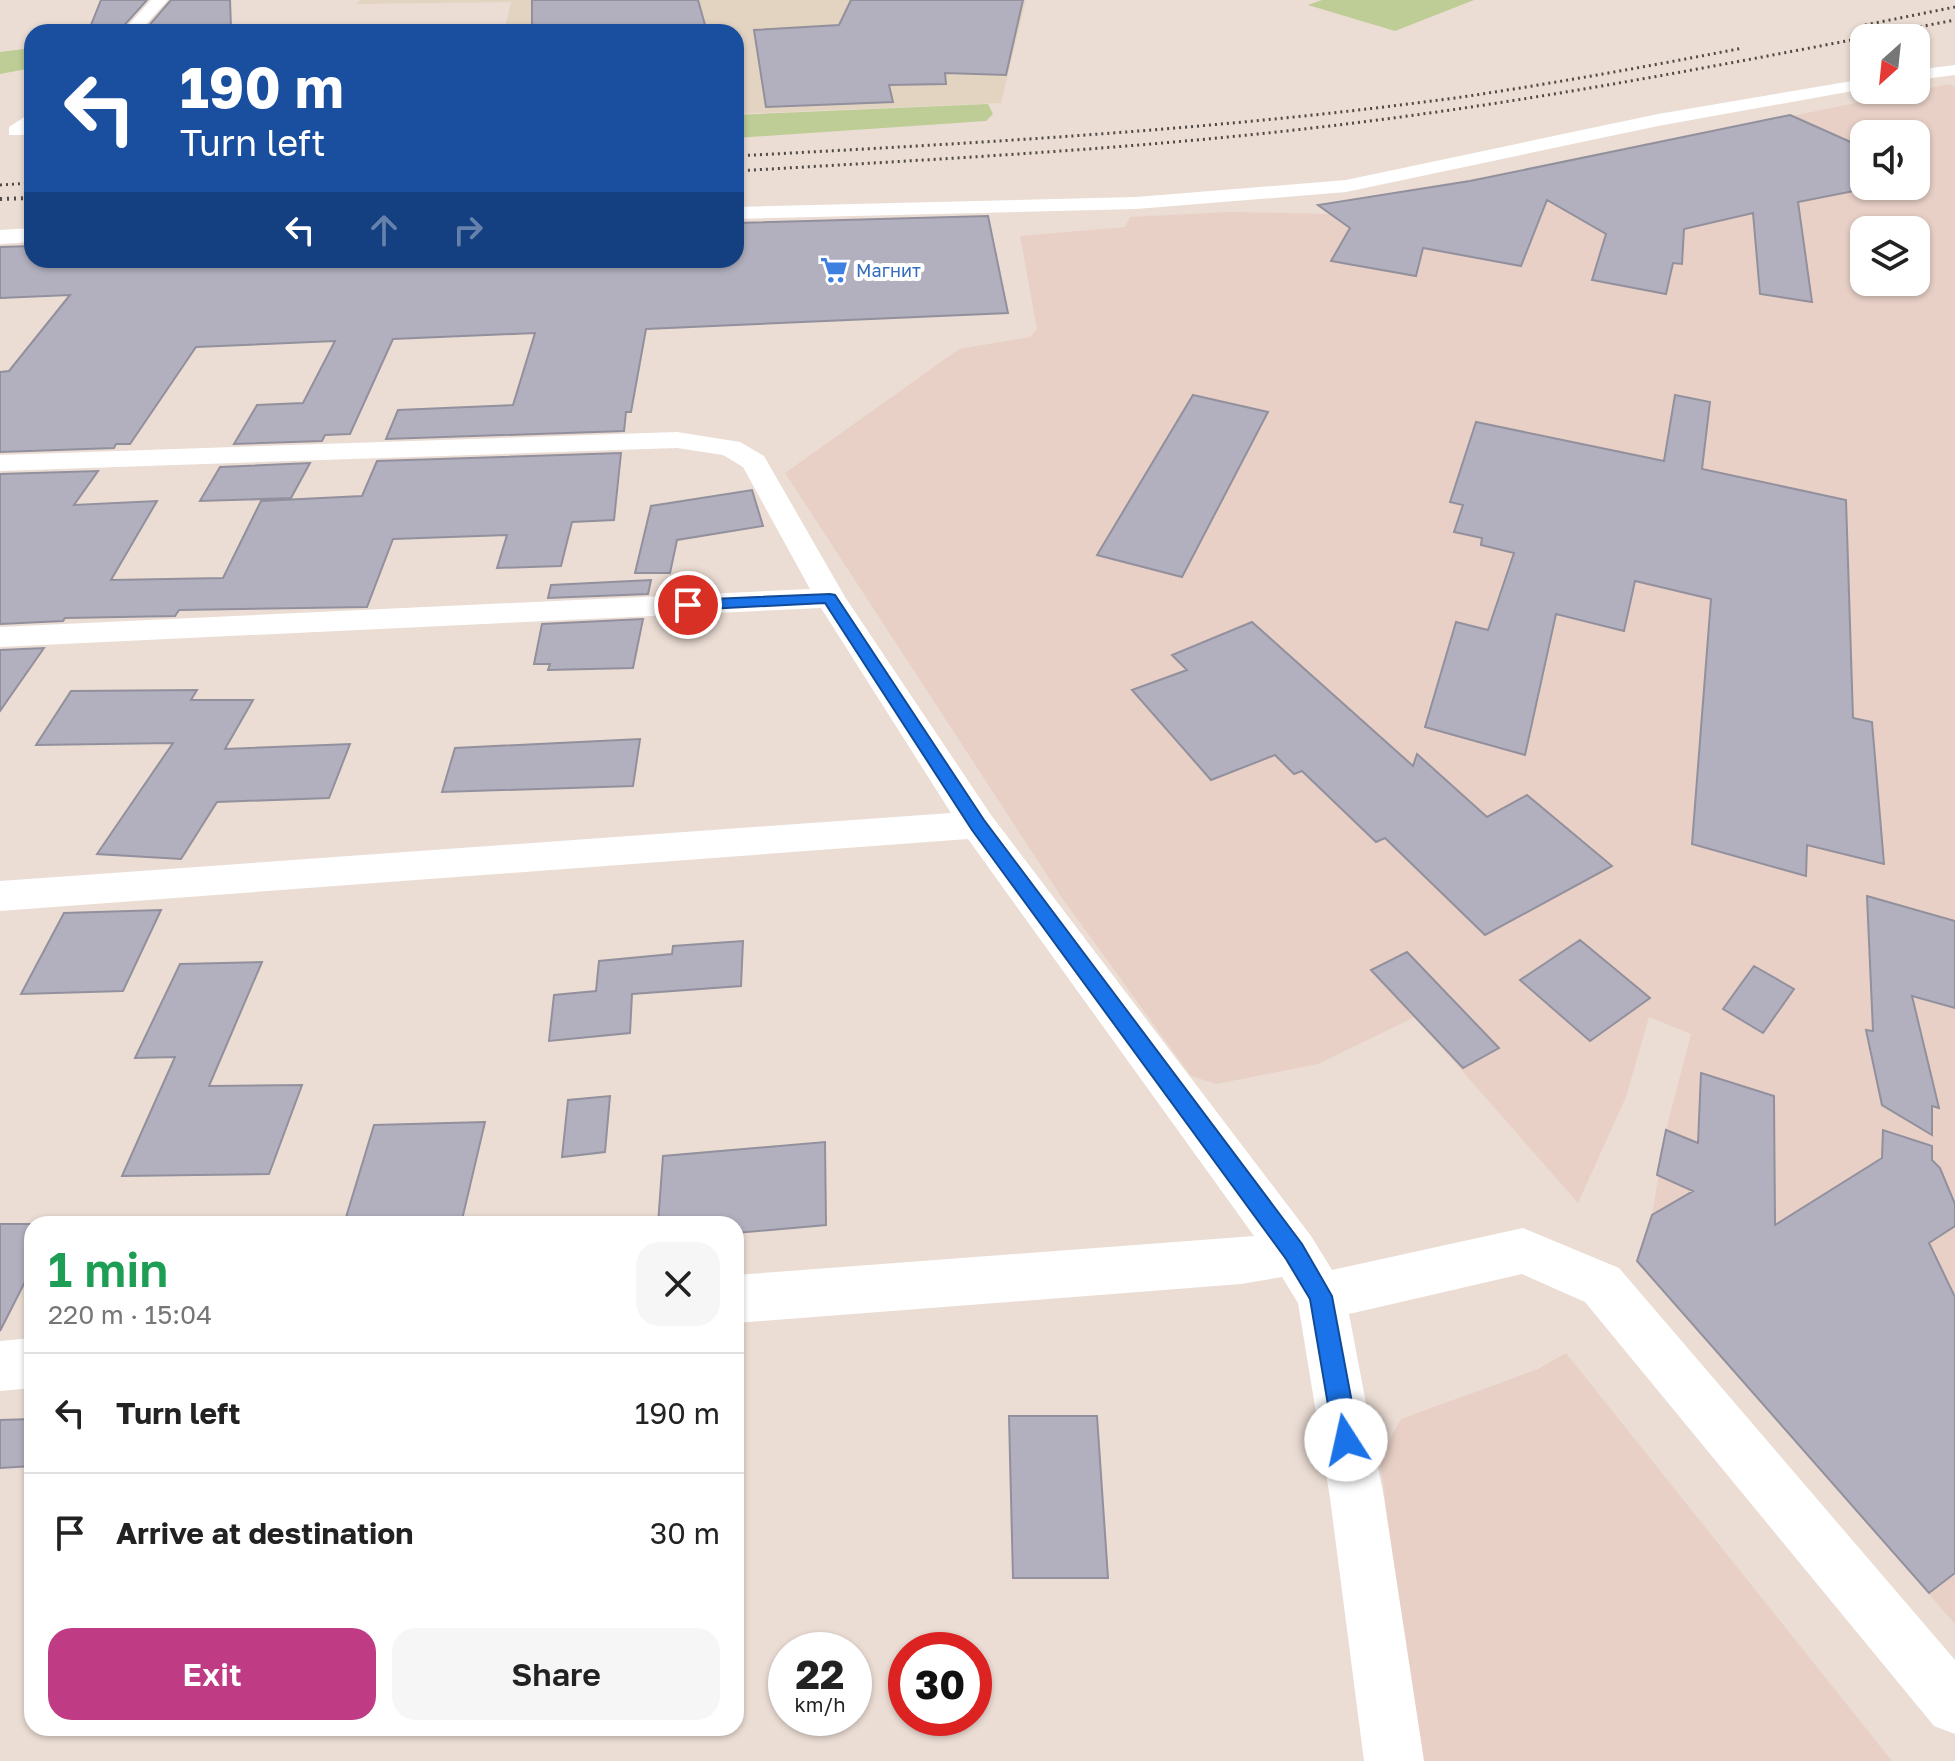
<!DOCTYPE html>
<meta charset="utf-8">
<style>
body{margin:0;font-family:"Golos Text",sans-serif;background:#f6f6f6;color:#222;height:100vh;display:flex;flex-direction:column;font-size:30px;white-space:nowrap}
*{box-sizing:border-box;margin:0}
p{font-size:26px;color:#767676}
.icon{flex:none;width:44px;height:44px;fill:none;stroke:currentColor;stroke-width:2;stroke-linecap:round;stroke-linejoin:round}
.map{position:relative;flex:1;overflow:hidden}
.sheet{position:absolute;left:24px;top:1216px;width:720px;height:520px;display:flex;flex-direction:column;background:#fff;border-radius:24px;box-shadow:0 2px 6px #0004}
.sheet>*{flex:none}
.guide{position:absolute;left:24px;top:24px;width:720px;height:244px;border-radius:24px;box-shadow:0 2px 6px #0004;background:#1a4fa0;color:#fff;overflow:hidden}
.needle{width:52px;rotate:207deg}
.controls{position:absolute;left:1850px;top:24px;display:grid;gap:16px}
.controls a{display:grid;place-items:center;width:80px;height:80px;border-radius:16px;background:#fff;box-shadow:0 2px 6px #0004;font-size:40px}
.speed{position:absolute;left:768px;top:1632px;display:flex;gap:16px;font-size:40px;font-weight:700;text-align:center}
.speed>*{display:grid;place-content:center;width:104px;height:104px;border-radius:50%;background:#fff;box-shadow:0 2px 6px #0004;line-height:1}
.speed small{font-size:20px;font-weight:400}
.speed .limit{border:12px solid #d22;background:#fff;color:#111}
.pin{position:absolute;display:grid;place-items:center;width:68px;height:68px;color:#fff;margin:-34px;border:4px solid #fff;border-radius:50%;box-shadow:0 2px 8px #0007}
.me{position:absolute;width:88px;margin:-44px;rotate:350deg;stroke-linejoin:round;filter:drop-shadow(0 0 6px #0008)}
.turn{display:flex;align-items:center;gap:28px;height:168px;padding:0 24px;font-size:36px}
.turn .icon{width:104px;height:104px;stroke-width:2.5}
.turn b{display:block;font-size:56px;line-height:68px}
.lanes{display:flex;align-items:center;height:76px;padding:0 24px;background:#0003;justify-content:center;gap:40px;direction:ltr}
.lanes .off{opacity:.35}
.round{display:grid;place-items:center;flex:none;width:84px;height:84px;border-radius:24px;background:#f6f6f6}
.overview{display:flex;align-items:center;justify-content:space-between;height:136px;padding:0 24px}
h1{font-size:48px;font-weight:600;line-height:60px;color:#1e9e55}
.cta{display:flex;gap:16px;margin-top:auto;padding:16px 24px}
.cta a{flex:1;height:92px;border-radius:24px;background:#bf3c84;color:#fff;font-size:32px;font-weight:600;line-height:92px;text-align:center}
.cta a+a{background:#f6f6f6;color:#222}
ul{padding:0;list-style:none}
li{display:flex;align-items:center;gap:24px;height:120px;padding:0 24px;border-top:2px solid #e0e0e0}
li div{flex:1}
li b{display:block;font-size:30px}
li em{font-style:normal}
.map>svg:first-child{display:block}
.commercial{fill:#e3d3c1}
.industrial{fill:#e8d0c6;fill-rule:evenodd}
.green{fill:#bdcd95}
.building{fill:#b2b0be;stroke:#92909d;stroke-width:2}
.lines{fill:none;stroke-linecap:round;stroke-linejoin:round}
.minor{fill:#fff;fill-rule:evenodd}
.rail-far1{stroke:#504945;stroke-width:3;stroke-dasharray:2 4;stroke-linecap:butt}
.rail{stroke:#504945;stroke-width:4;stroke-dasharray:2 5;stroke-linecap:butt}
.route{fill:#1a73e8;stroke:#114b97;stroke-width:2}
.labels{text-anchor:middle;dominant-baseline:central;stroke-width:8;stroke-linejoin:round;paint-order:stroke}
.far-shop-label{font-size:18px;fill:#366cbe;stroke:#fff;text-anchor:start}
</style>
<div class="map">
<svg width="1955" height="1761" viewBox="0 0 1955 1761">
<rect width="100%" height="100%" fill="#ebddd4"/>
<path class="commercial" d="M360,0H1026L1001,103L736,114V32H504L511,2L356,4Z"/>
<path class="industrial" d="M1950,84L1955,87V1624L1637,1261L1652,1215L1666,1130L1691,1034L1649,1017L1626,1097L1578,1203L1415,1017L1318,1064L1216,1084L1191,1076L1062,898L785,473L959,349L1030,337L1037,329L1020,236L1125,227L1130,217L1228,212L1329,214L1318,205L1513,172ZM1864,134H1916V186H1864ZM1864,230H1916V282H1864Z
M1566,1353L1892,1761H1416L1380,1457L1401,1419L1538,1369Z"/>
<path class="green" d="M1322,0H1474L1395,31L1308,5Z
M32,48V68L0,74V52Z
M988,104L993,114L986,121L736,138V115Z"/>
<path class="building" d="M101,0H147L120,30H89Z
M171,0H230L231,28L146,29Z
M532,0H698L707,32H532Z
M851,0H1023L1006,75L945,73L946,84L889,85L893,102L766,107L754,30L839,25Z
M1790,115L1864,148V189L1798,202L1812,302L1760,294L1753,213L1684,229L1682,264L1673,263L1666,294L1592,280L1606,234L1547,200L1521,266L1423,248L1416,276L1331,261L1350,228L1318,205L1470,181Z
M988,216L1008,313L646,329L631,412H626L624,431L386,439L398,410L513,405L535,333L393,339L350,434L325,435L322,441L234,444L257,405L303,403L335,341L196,347L130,444H116L114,448L0,452V372L9,371L70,295L0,298V247L32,246V260H736V223Z
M1193,395L1268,412L1182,577L1097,555Z
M1675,395L1710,402L1702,469L1846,500L1853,718L1872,722L1884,864L1807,845L1806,876L1692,844L1711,599L1635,581L1624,631L1556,614L1525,755L1425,727L1456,622L1488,630L1514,553L1481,545L1482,538L1454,532L1463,505L1450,502L1476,422L1664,461Z
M621,453L614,520L572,522L561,566L497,568L507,535L393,539L367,607L179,610L175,616L65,618L63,621L0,624V474L98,471L74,505L157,501L111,580L223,578L261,501L362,496L377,461Z
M310,463L291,498L200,501L220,467Z
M752,490L763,526L677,540L670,573H635L651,506Z
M651,580L648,594L548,598L551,585Z
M643,619L633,668L548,670L550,664H534L542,624Z
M1252,622L1413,766L1417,754L1487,817L1527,795L1612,866L1485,935L1385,838L1376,842L1302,771L1294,774L1275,755L1211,780L1132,690L1187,670L1172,655Z
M44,648L0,711V650Z
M197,690L191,700H253L225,749L350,744L329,798L217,802L181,859L97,854L173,743L36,745L71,691Z
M640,739L633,786L442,792L455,748Z
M1867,896L1955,921V1008L1912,996L1939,1108L1932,1106V1135L1882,1105L1866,1030L1873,1031Z
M161,910L123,991L21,994L64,913Z
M1580,940L1650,998L1590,1041L1520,980Z
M743,941L741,986L632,994L630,1033L549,1041L554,995L596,991L599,961L672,954L673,946Z
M1407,952L1499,1048L1463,1068L1371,970Z
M262,962L209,1086L302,1085L269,1174L122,1176L175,1057L135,1058L180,964Z
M1754,966L1794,989L1763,1033L1723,1009Z
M1701,1073L1774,1096L1775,1225L1882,1158L1883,1130L1932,1146V1160L1940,1168L1955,1204V1226L1929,1243L1955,1297V1573L1929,1593L1637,1261L1652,1215L1693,1191L1657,1175L1666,1130L1698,1143Z
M610,1096L605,1152L562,1157L568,1100Z
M485,1122L461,1224H344L374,1125Z
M825,1142L826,1225L736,1233V1224H658L663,1156Z
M0,1224H32V1268L0,1331Z
M1009,1416H1097L1108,1578H1013Z
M32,1419V1466L0,1468V1420Z"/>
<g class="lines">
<path class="minor" d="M151,0H168L139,32H122Z
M1955,65V75L1916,80V70Z
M1864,79V89L1658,126L1346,192L1136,209L736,219V207L1136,197L1346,180L1658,114Z
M32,112V127L23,135H9V127Z
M32,228V242L0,244V230Z
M677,432L740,442L764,456L845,597L991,815L1311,1236L1332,1270L1523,1228L1619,1268L1955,1660V1734L1934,1726L1585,1302L1522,1274L1349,1314L1384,1498L1424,1761H1364L1330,1498L1298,1303L1282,1277L1241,1284L736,1323V1275L1254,1236L968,839L0,911V881L951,813L821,608L0,647V627L810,589L743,467L723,455L677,448L0,471V455Z
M32,1338V1388L0,1391V1341Z"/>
<path class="rail-far1" d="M1865,25L1955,7
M736,156C978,143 1221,130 1462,97C1556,83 1650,66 1743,48
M736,171C939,159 1144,149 1346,124C1551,99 1753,59 1955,20
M0,185L32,183"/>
<path class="rail" d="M0,199L32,198"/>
</g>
<path class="route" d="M830,594L835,595L984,820L1302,1244L1332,1296L1359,1440L1355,1449L1346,1453L1338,1449L1334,1440L1310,1299L1286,1259L972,830L825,603L688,610L680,605L688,600Z"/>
<defs>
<g id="supermarket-bare" transform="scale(2.16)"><path d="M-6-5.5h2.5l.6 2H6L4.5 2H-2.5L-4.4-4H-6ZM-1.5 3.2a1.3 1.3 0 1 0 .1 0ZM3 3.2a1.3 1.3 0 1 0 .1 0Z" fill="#3f7fe0" stroke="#fff" stroke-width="2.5" paint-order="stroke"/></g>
</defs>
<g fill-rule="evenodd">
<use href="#supermarket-bare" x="834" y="270"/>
</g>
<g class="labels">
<g class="far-shop-label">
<text x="856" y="270">Магнит</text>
</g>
</g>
</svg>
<div class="controls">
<a><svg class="needle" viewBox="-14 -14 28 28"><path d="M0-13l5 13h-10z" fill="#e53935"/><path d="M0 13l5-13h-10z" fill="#767676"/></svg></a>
<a><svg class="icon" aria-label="sound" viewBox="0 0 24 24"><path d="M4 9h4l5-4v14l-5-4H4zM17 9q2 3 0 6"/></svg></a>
<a><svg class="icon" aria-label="layers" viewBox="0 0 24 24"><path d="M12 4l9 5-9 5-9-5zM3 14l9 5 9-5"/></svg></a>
</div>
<div class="speed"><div>22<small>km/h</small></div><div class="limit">30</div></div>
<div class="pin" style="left:688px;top:605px;background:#d93025"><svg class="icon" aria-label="arrive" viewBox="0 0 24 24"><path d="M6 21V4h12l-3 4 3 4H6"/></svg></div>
<svg class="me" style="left:1346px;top:1440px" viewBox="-20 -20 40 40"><circle r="19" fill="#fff"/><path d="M0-13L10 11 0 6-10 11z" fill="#1a73e8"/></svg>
<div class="guide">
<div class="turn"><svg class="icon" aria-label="left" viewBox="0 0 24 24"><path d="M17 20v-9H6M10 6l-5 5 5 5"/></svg><div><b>190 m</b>Turn left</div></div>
<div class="lanes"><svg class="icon" aria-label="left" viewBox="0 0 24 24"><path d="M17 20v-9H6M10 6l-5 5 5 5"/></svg><svg class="icon off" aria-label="ahead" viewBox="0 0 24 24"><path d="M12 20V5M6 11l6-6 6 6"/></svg><svg class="icon off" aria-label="right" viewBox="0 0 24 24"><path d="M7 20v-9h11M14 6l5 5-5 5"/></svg></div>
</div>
<section class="sheet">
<div class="overview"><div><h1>1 min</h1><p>220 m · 15:04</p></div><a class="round"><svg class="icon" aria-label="close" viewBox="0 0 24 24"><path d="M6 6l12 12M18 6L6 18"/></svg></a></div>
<ul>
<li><svg class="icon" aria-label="left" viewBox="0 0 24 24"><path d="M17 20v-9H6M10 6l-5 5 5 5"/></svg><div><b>Turn left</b></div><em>190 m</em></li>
<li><svg class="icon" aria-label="arrive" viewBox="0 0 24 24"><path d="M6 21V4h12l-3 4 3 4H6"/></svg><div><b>Arrive at destination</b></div><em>30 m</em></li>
</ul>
<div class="cta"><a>Exit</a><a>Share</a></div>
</section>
</div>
